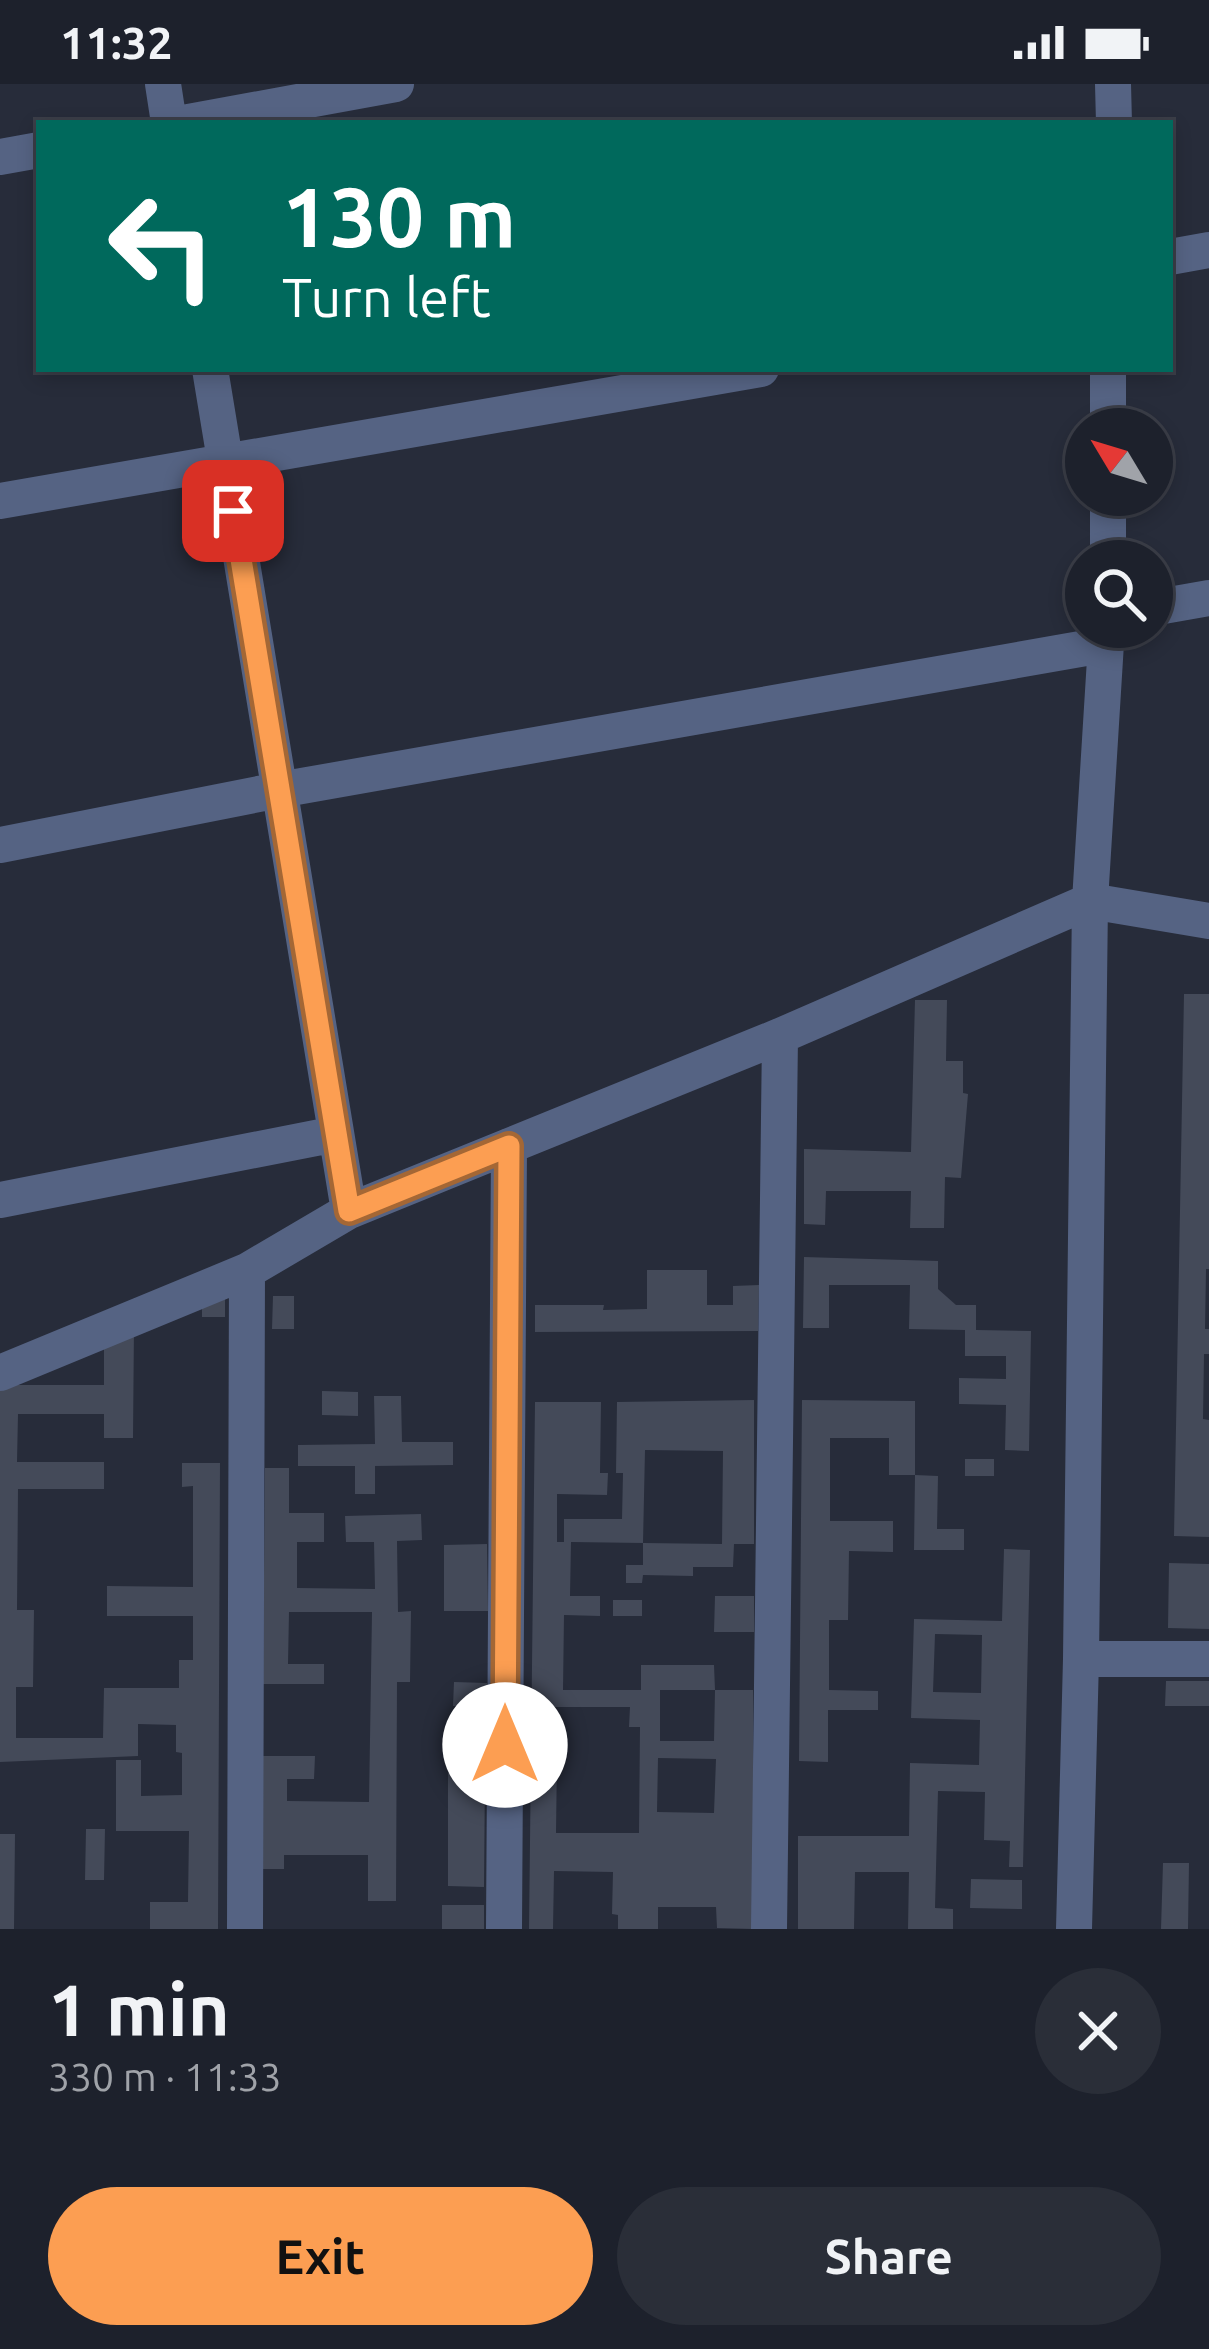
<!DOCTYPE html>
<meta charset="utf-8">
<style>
body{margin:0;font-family:Ubuntu,sans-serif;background:#2a2e38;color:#f1f3f6;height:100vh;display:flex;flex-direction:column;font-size:45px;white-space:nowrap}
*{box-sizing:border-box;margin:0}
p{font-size:39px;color:#a0a3a9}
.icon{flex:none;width:66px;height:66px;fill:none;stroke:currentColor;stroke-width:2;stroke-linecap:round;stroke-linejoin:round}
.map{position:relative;height:1845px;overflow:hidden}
.drawer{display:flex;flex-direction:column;background:#1d212c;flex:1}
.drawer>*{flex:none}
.top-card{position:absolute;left:36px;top:36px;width:1137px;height:252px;border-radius:0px;box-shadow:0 6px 18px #0003,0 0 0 3px #3b3e48;background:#00695c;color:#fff;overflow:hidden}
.needle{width:78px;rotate:308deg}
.buttons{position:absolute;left:1065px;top:324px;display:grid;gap:24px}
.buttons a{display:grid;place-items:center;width:108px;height:108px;border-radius:50%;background:#1d212c;box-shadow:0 6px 18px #0003,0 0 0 3px #3b3e48;font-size:60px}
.pin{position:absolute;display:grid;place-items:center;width:102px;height:102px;color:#fff;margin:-51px;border-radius:24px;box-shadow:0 6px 18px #0006}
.me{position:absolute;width:132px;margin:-66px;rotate:0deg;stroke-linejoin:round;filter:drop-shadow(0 0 9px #0008)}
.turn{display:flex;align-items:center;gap:42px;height:252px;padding:0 48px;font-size:54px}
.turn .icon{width:156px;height:156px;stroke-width:2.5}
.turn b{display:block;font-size:84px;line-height:102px}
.round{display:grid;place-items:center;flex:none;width:126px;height:126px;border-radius:63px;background:#2a2e38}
.summary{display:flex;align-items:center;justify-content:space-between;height:204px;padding:0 48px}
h1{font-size:72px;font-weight:600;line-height:90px}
.cta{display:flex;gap:24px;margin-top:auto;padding:24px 48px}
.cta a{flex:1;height:138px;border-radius:72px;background:#fc9e52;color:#111;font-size:48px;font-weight:600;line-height:138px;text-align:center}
.cta a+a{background:#2a2e38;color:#f1f3f6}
.status{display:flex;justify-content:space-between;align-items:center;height:84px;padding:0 60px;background:#1d212c;direction:ltr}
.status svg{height:33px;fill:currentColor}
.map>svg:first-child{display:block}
.building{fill:#444a59;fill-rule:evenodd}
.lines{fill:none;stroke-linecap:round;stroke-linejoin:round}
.minor{stroke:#556383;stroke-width:36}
.route-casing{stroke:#a46735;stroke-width:30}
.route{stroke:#fc9e52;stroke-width:21}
</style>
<div class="status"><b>11:32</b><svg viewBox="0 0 49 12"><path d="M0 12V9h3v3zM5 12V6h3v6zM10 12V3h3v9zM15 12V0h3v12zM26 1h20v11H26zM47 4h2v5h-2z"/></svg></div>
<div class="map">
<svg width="1209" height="1845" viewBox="0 0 1209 1845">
<rect width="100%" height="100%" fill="#272c3a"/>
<path class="building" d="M1184,910H1209V1185H1206L1205,1245H1209V1270H1204L1203,1335L1209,1336V1453L1174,1452Z
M915,916H947L946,977H963V1009L968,1010L961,1094L945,1093L944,1144H910L911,1107H826L825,1141L804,1140V1065L911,1068Z
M804,1173L938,1177V1205L956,1221H976V1246L1031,1247L1029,1367L1005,1366L1006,1321L959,1320V1294L1006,1295V1272H965V1246L909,1245L910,1201H829V1244H803Z
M647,1186H707V1221H733V1202L759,1201L758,1247L535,1248V1221H604L603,1226L647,1225Z
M225,1201V1233H202V1209Z
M273,1212H294V1245H272Z
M134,1241L133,1354H104V1330H18L17,1378H104V1405H18L17,1526H34L33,1603H16V1654H103L104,1604H179V1576H193V1532H107V1502L193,1503V1402L182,1403V1379H220L218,1845H150V1818H188L189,1747H116V1676H141V1712L182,1711V1669L176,1668V1641L138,1640V1672L0,1678V1301H104V1255Z
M322,1307L358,1308V1332L322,1331Z
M374,1312H401L402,1358H453V1381L375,1382V1410H355V1382H298V1361L375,1360Z
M754,1316V1460H734L733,1483H693V1492L643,1491L642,1499H626V1481H643V1459L722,1460L723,1367L645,1366L643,1459L571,1458L570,1512H600V1532L564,1531L563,1606H641V1581H714L715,1606H660V1657H714L715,1606H753V1845L717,1844L716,1823H658V1845H618V1831L612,1830L613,1788L554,1787L553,1845H529L535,1318H601L600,1389H608L607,1411L557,1410V1458H564V1435H622L623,1389H616L617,1318ZM551,1623H630L629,1643H640L639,1749H556L557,1674H551ZM658,1674L716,1675L714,1729L657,1728Z
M802,1316L915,1317V1391H889V1354H830V1437H893V1468L849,1467L848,1536H829V1606L878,1607V1626H828V1678L799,1677Z
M965,1375H994V1392H965Z
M265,1384H289V1429H324V1458H297V1504L375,1505L374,1458H346L345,1432L421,1430L422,1456L397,1457L398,1528L411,1527L410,1598H397L396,1817H368V1771H284V1785H262L263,1672H315L314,1695H287V1717L369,1718L372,1528H289L288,1580H324V1600H263Z
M915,1391L938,1392L937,1445H964V1466H914Z
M487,1460L488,1527H444V1461Z
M1004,1465L1030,1466L1023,1783H1009L1010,1757L984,1756L985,1708L938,1707L935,1824L953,1825V1845H908L909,1788H855L854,1845H798V1752H909L910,1679L979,1681L980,1636L911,1634L914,1535L1002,1537ZM935,1550L982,1551L981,1609L933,1608Z
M1169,1479L1209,1480V1545L1168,1544Z
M715,1512H754V1548H714Z
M613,1516H642V1532H613Z
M1166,1597H1209V1622H1165Z
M454,1598L487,1599V1623L453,1622Z
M448,1689H485L484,1803L448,1802Z
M86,1745H105L104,1796H85Z
M0,1750H15L14,1845H0Z
M1163,1779H1189L1188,1845H1161Z
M971,1795L1022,1796V1825L970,1824Z
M442,1821H484V1845H442Z"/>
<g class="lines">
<path class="minor" d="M163,0L169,39
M1113,0L1114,39
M183,39L396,0
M0,73L39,66
M1170,173L1209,166
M210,285L349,1127
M1108,285V345
M1108,411V477
M0,417L761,285
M1152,524L1209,514
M0,761L279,706L1103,561
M0,1116L336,1050
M0,1289L247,1187L349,1127L780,952L1090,817L1209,837
M1081,1575H1209
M245,1845L247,1187
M504,1845L509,1062
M769,1845L780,952
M1074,1845L1081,1575L1090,817L1107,543"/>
</g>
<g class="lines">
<g class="route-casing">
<path id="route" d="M233,427L349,1127L509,1062L505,1661"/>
</g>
<use href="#route" class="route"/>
</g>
</svg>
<div class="buttons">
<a><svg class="needle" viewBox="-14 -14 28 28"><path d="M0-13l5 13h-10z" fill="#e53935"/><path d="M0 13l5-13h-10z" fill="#a0a3a9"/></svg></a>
<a><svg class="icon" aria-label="search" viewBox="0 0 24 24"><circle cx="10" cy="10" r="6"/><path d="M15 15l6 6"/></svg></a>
</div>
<div class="pin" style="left:233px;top:427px;background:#d93025"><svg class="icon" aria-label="arrive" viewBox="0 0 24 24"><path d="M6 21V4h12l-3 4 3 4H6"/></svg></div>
<svg class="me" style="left:505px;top:1661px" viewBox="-20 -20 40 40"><circle r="19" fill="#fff"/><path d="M0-13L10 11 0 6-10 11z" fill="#fc9e52"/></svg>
<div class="top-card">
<div class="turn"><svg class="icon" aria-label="left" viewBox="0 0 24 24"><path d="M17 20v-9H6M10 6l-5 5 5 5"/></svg><div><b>130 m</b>Turn left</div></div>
</div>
</div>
<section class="drawer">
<div class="summary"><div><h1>1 min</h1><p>330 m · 11:33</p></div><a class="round"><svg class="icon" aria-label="close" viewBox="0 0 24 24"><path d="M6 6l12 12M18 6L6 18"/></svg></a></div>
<div class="cta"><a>Exit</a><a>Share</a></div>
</section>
